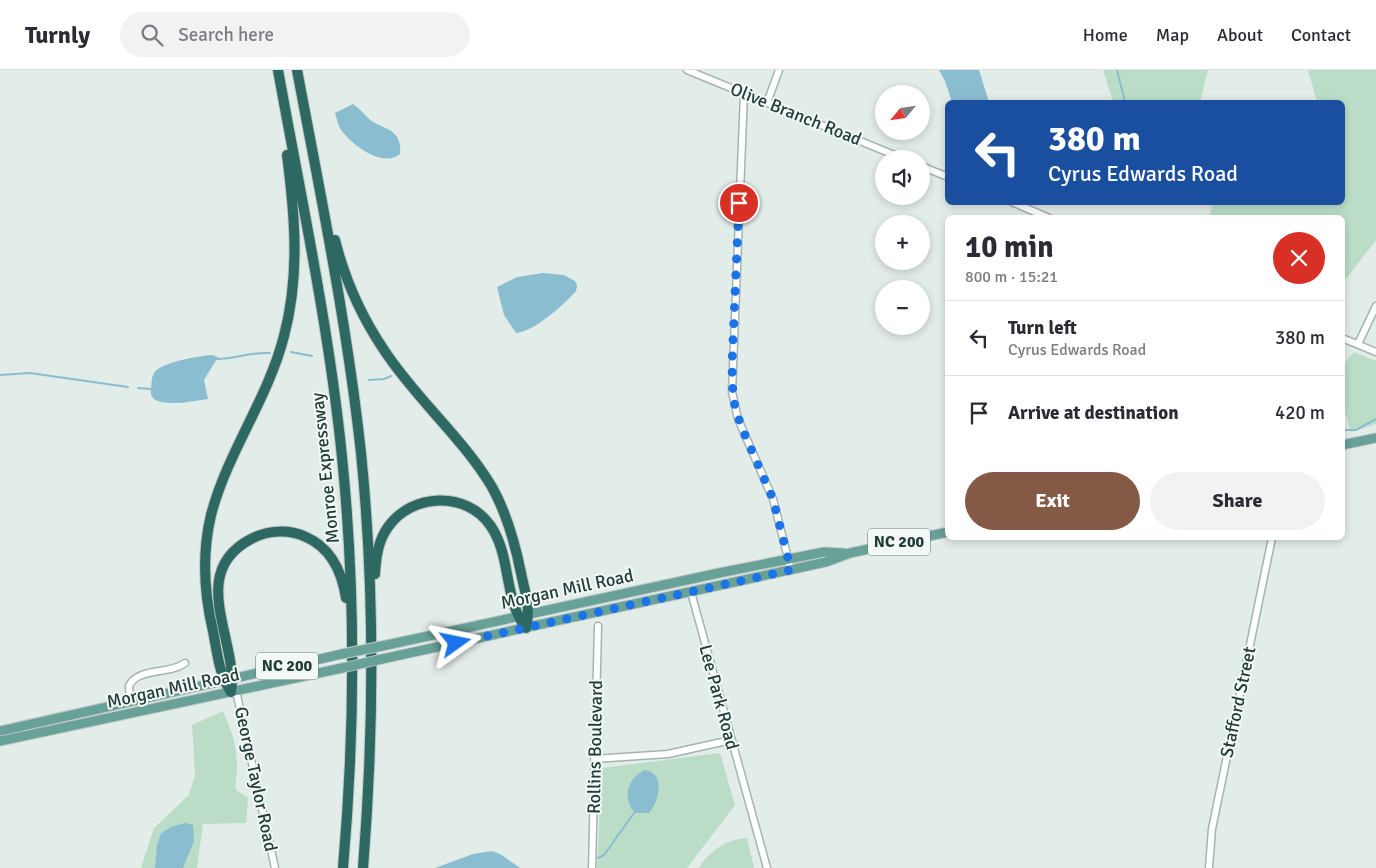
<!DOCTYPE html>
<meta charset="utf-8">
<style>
body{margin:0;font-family:Signika,sans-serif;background:#f2f2f3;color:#2b2b33;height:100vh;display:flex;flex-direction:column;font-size:19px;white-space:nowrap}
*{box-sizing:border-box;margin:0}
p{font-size:16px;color:#7c7c81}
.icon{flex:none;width:28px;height:28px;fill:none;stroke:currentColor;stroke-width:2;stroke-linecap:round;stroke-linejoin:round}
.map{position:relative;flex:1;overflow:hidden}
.sheet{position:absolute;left:945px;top:145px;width:400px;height:325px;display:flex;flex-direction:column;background:#fff;border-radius:8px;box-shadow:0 2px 8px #0003}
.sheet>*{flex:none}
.top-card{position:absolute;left:945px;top:30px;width:400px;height:105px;border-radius:8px;box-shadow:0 2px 8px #0003;background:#1a4fa0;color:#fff;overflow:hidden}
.needle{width:32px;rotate:241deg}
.buttons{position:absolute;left:875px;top:15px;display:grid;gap:10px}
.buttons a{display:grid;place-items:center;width:55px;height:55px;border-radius:50%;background:#fff;box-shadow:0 2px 8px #0003;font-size:25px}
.pin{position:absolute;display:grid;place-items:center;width:42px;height:42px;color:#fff;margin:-21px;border:2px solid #fff;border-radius:50%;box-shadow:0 1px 5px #0007}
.me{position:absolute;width:55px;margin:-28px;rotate:78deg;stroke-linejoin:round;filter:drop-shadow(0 0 4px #0008)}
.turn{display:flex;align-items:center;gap:18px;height:105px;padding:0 20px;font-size:22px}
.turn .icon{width:65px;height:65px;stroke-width:2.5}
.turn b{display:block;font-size:35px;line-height:42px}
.round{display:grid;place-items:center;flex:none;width:52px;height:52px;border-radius:26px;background:#f2f2f3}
.head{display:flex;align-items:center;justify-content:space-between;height:85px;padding:0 20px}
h1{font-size:30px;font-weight:700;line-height:38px}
.cta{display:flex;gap:10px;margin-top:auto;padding:10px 20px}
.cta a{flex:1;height:58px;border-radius:30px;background:#845945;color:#fff;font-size:20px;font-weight:700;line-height:58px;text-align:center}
.cta a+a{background:#f2f2f3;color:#2b2b33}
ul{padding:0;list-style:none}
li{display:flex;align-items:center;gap:15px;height:75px;padding:0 20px;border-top:1px solid #e1e1e2}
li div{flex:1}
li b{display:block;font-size:19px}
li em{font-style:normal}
header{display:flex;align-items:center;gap:30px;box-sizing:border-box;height:70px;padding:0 25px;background:#fff;border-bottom:1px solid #e1e1e2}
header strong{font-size:24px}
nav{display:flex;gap:28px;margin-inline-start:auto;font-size:18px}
.search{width:350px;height:45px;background:#f2f2f3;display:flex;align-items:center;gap:12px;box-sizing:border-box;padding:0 18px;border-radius:28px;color:#7c7c81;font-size:19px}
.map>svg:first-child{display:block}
.green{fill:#bbddc8}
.water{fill:#8abdd0}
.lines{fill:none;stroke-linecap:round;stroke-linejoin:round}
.stream{stroke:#8abdd0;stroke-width:2}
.minor-casing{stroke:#a5b4b0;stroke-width:9}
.major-casing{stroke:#c1c8c7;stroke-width:11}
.highway-casing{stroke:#c1c8c7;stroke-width:12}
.minor{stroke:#fff;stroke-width:6}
.major{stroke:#67a198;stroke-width:9}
.highway{stroke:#2e6863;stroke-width:10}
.major-bridge-casing{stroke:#c1c8c7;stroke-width:11;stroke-linecap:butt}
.major-bridge{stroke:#67a198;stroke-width:9}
.route{stroke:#1a73e8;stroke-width:9;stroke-dasharray:0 16.2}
.labels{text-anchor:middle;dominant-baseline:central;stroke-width:4;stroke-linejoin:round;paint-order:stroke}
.shield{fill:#f2f8f6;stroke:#607471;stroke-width:1}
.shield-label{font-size:16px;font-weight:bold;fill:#223c38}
.street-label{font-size:18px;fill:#223c38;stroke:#f2f8f6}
</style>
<header>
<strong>Turnly</strong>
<div class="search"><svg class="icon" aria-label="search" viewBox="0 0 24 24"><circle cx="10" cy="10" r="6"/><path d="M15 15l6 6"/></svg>Search here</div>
<nav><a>Home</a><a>Map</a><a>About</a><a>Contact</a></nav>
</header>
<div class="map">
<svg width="1376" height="798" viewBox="0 0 1376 798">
<rect width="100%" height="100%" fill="#e2ece8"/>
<path class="green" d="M1103,0H1208L1200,32H1113Z
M1308,0H1376V170L1343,213L1342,148L1209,147L1213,133L1342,132V32H1317Z
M1354,282L1376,291V354L1351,362L1343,335L1342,296Z
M223,641C231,659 237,676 237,696C237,705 235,711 236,720L248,728L246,753L203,754L197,798H141L154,758L189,725L195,705L192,655Z
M720,683L735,735L687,798H597L602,698Z
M747,768L754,798H699C709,781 727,769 747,768Z"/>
<path class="water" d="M939,0H979L989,32H952L945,11Z
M353,34C359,38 363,43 368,48C381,60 403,57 400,84C383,98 353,76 342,61C338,56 337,49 335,43Z
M543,203L564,205L575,211L577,215L576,221C564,235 533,262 516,263L504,245L497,217L517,207Z
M212,285L218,287L204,310L208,329C193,331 176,335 161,332C153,330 150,326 151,319C152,313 151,308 154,303C161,292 199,286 212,285Z
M645,700C666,704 659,731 649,743H634C633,739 630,737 629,733C624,719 633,705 645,700Z
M185,753L193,755L194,771L183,798H155L157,775L161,763L171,757Z
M492,781L500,784L520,798H435L473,784Z"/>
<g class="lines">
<path class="stream" d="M1117,0L1125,32
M291,282L312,286
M217,289C236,289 249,282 270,283
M0,305L30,303L128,317
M369,310L384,309L391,306
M138,318L151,319
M1342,360H1356L1376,349
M598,788L604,785L634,743"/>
<g class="minor-casing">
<path id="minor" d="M687,0L904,89
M744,23L732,322L738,349L773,429L791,500
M767,33L779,0
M921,96L948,107
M1012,132L1049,148
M1342,268L1376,282
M1358,274L1376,236
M691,522L767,798
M236,621L275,798
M130,632L129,616C138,597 169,605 185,593
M594,689L668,684L731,670
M592,798L598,556
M1209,798L1212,759L1272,468"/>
</g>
<g class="major-casing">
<path id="major" d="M1342,375L1376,368
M382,576L719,503L824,482L844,483
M382,589L826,492L850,483L948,462
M0,661L342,584
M0,671L342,598"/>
</g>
<g class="highway-casing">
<path id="highway" d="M278,0C301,128 329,257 342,387C356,524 355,661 343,798
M297,0C321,127 347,254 361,383C375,521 374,660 363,798
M335,170C345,210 361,246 384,280C416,329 462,367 492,417C507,444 515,473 521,503C525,523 531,538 526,558
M375,504C376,487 378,471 388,457C412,423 466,421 490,455C512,486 503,529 526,558
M231,622C219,605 217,581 213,561C204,523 202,483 211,445C227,383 268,329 284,266C300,206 295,146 287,85
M231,622C239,571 186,503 251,469C268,460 289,459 306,467C331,478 342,502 346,528"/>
</g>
<use href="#minor" class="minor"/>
<use href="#major" class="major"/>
<use href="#highway" class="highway"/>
<g class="major-bridge-casing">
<path id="major-bridge" d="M342,584L382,576
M342,598L382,589"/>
</g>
<use href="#major-bridge" class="major-bridge"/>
</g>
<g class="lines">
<path class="route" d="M456,573L791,500L773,429L741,356L733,329L732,294L739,133"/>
</g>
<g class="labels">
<g class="shield">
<rect x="868" y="458.5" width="62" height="27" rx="4"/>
<rect x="256" y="582.5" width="62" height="27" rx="4"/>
</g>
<g class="shield-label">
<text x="899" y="472">NC 200</text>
<text x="287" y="596">NC 200</text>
</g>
<g class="street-label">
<text transform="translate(796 44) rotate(22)">Olive Branch Road</text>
<text transform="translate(325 398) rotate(-96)">Monroe Expressway</text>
<text transform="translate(567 519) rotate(-12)">Morgan Mill Road</text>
<text transform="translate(173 618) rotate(-12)">Morgan Mill Road</text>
<text transform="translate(719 627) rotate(75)">Lee Park Road</text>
<text transform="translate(1238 632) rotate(-78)">Stafford Street</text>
<text transform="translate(595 677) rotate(-89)">Rollins Boulevard</text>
<text transform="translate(256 709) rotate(78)">George Taylor Road</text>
</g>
</g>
</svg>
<div class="buttons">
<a><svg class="needle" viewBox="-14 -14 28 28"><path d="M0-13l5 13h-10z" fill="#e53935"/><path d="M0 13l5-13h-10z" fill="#7c7c81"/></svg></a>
<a><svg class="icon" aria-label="sound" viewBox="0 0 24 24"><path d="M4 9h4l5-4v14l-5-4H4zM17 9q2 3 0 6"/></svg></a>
<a>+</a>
<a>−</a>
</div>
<div class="pin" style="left:739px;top:133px;background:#d93025"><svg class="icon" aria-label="arrive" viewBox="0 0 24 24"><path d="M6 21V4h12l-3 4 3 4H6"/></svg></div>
<svg class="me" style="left:456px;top:573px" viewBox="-20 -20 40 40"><path d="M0-17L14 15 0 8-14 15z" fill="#1a73e8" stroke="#fff" stroke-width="4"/></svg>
<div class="top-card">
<div class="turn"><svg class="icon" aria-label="left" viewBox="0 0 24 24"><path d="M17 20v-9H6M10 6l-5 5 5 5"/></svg><div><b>380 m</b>Cyrus Edwards Road</div></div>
</div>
<section class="sheet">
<div class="head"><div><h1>10 min</h1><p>800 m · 15:21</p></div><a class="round" style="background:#d93025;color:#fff"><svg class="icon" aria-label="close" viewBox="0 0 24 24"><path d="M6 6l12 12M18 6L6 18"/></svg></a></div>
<ul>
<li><svg class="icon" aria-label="left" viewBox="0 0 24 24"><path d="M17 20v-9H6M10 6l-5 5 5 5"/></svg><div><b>Turn left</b><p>Cyrus Edwards Road</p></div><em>380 m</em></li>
<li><svg class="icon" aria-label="arrive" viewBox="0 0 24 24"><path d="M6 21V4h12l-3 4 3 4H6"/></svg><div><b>Arrive at destination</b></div><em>420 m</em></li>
</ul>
<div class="cta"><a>Exit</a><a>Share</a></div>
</section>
</div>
